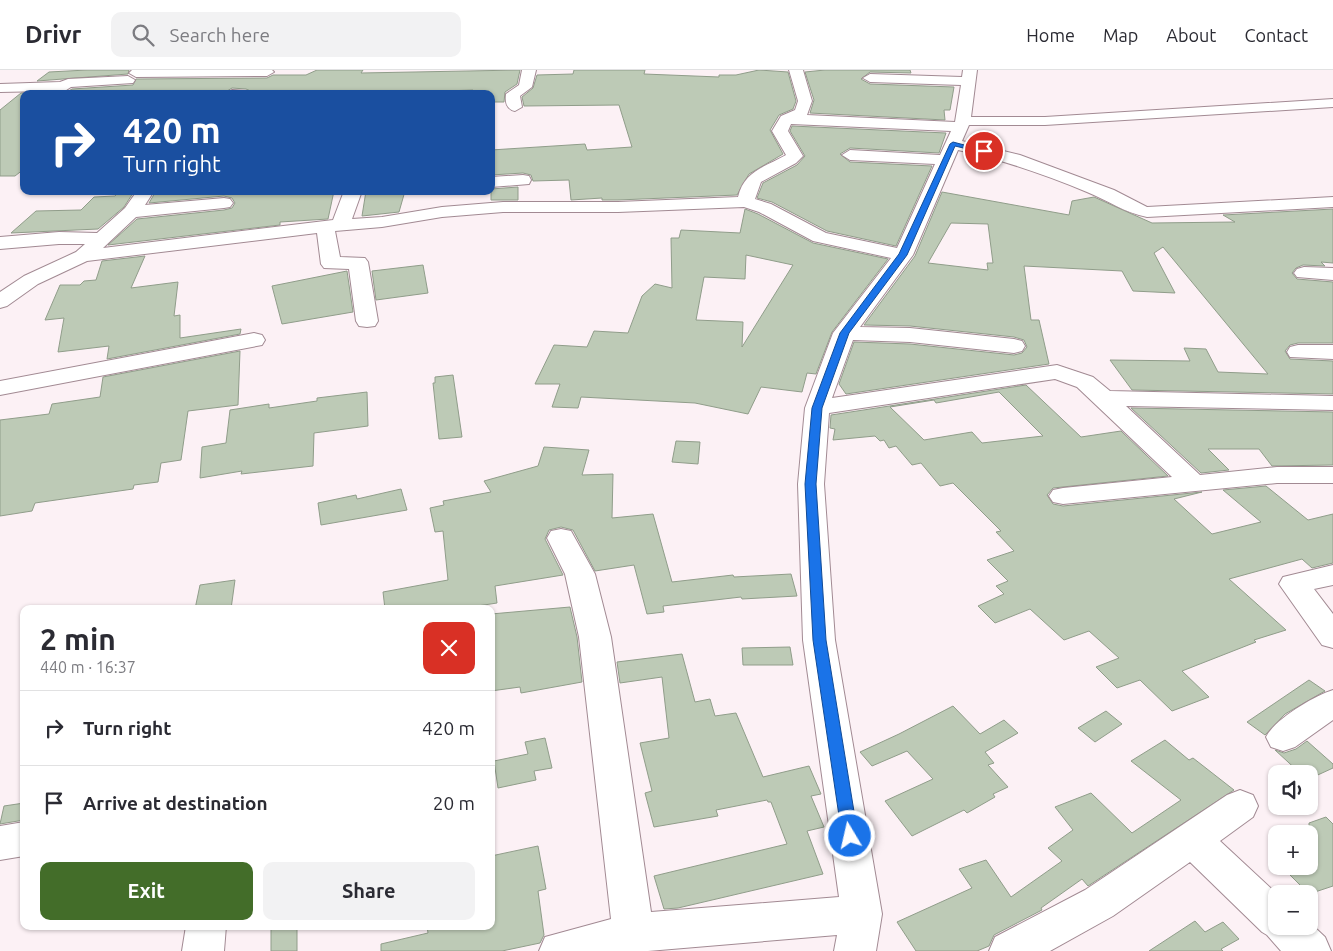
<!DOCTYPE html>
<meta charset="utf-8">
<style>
body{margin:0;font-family:Ubuntu,sans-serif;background:#f2f2f3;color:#2b2b33;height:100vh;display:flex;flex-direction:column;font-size:19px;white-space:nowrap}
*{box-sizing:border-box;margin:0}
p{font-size:16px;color:#7c7c81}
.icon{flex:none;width:28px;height:28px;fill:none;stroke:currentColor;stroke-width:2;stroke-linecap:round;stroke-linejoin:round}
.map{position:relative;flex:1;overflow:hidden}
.side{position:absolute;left:20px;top:535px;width:475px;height:325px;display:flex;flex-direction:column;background:#fff;border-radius:10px;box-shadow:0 1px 4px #0004}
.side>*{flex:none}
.hud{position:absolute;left:20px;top:20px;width:475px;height:105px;border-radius:10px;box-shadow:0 1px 4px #0004;background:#1a4fa0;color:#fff;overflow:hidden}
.buttons{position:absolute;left:1268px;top:695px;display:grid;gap:10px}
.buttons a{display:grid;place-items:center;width:50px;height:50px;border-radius:10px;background:#fff;box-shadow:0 1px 4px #0004;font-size:25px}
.pin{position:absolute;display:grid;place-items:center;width:42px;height:42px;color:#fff;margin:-21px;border:2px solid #fff;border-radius:50%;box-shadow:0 1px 5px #0007}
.me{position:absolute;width:55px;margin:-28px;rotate:351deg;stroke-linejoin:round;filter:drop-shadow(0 0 4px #0008)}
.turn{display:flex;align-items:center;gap:18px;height:105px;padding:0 20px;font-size:22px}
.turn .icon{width:65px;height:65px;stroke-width:2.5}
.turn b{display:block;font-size:35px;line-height:42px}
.round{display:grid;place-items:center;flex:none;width:52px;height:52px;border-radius:10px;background:#f2f2f3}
.summary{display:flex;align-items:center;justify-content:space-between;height:85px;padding:0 20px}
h1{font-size:30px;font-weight:600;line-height:38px}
.button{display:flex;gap:10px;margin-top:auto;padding:10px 20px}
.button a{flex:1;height:58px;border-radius:10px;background:#436d29;color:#fff;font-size:20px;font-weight:600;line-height:58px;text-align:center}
.button a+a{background:#f2f2f3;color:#2b2b33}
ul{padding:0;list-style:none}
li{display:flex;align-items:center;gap:15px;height:75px;padding:0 20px;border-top:1px solid #e1e1e2}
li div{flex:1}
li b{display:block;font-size:19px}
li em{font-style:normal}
header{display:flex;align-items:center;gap:30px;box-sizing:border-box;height:70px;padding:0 25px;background:#fff;border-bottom:1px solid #e1e1e2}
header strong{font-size:24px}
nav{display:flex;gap:28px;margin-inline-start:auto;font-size:18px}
.search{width:350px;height:45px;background:#f2f2f3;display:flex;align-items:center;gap:12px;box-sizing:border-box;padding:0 18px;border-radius:10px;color:#7c7c81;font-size:19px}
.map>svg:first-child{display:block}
.building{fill:#bdcab6;stroke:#909d8a;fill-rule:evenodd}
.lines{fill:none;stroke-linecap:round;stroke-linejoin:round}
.minor-casing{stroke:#a28a93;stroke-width:2}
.minor{fill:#fff;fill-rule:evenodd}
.route{fill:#1a73e8;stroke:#114b97}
</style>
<header>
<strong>Drivr</strong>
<div class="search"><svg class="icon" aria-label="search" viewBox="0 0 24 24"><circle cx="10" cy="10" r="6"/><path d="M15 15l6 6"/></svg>Search here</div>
<nav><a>Home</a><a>Map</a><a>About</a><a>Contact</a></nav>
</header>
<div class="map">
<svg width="1333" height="881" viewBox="0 0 1333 881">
<rect width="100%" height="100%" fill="#fcf1f5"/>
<path class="building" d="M87,0H129L128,4L37,11L49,2Z
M317,0H363L361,3L520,0L517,14L505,22L504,32H491V24H473V20L445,21L444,24H421L422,22L252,24L253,22L246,19L232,18L224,23L64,24L72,19L133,15L136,9L267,8L273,5H306Z
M574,0H645L644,4L719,7V5H736L759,0L788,2L796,31L793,39L779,45L770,60L783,84L749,104L737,125L618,130H602V128L571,130L569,110L533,111L531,105L523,103L491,105V80L585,74L587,80L632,77L619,35L524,36L522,27L533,18L537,5L573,4Z
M825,0H910L911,3L870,2L861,9L870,14L954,17L950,40H944L945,50L810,43L814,30L805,2Z
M42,23L24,24V99L15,106H0V40L21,23Z
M792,56L946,63L939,83L850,78L840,84L850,92L932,96L896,176L827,161L772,132L757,128L763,113L797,95L805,86L790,61Z
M518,117V130H491V119Z
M156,121H334L328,149L280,152V155L108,175L137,149L224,140L232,138L235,133L232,128L224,126L149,133Z
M366,121H405L399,142L362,146Z
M942,122L1069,145L1072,131L1094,127L1152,153L1235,152L1223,145L1333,139V193L1321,192L1325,196L1303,195L1296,198L1292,203L1297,209L1333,212V273H1298L1290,275L1285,281L1290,289L1333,291V324L1132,320L1110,290L1190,291L1184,278L1206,279L1218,302L1268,304L1163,177L1154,183L1175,223L1133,221L1122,201L1024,196L1031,250H1039L1049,294L846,324L839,314L854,272L910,274L1014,285L1022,283L1027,277L1024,270L1014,267L910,256L864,255L915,186ZM951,153L988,154L993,193H987L988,200L928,193Z
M118,123H133L124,137L98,159L11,163L36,141L81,140L94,127L115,126Z
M745,139L758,144L813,173L888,189L832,262L816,304L807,303L802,322L761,317L748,344L695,333L581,327L578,338L552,337L560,314H535L554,275L587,277L594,261L628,263L642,226L655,214L672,218L671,168H679L681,160L740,163ZM746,185L793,195L742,277L743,252L696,250L704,207L745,209Z
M145,186L131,218L178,212L174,246L180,245V268L241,259L240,264L107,289L109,276L58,282L64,248L45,250L60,215H80L84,211L96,210L102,191Z
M423,195L428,223L376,230L372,201Z
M347,201L353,242L282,254L272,216Z
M240,281L238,335L188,341L181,390L161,393L158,412L134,415L133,419L35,433L32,441L0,446V350L49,344L52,334L100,327L103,307Z
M453,305L462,367L439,369L433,313H435V307Z
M1026,315L1081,367L1121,361L1168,406L1053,418L1047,425L1053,434L1063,436L1202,422L1174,429L1212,464L1261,452L1223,420L1266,416L1308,450L1333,444V493L1312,498L1302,489L1229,509L1286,560L1254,570L1256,572L1182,601L1209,627L1172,641L1140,610L1117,618L1096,597L1119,588L1089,561L1064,570L1030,539L995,553L978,536L1004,524L996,516L1008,511L987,490L1014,481L996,462L1001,461L953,413L940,416L921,393L912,395L896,376L889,378L884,370L880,371L875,366L833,370L835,359L830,358L831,345ZM999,322L1043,366L982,373L972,362L924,370L890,337L934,330L936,333Z
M367,322L368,356L314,363L313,396L241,404L242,401L200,408L202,377L226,373L230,340L269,334V338L317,331V328Z
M1131,338L1333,342V395L1272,396L1259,379H1208L1229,400L1201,403Z
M676,371L700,372L698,394L672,392Z
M544,377L589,380L582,405L613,404L612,448L653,444L672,512L733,505L734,507L791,504L797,526L742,529L741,527L663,536L664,542L647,544L634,495L595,501L573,460L561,457L549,460L545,469L563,505L495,516L497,533L458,539H385L383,522L448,510L443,461L435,462L430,438L444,435L443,431L491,422L484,411L538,396Z
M401,419L407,440L321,455L318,433L356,425L357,429Z
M235,510L231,539H195L200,515Z
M570,537L577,567L582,612L521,623L520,617L491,621V544Z
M790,577L793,595H743L742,578Z
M682,584L695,632L710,629L715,646L736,643L763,707L809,696L821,724L811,726L824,757L807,761L823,804L678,838L664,839L654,806L787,774L771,732H768L767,730L716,740L718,746L654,757L645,723L652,721L640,673L669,668L662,607L620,613L617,592Z
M1309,610L1325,621L1285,644L1265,665L1247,652Z
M953,636L980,664L1004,650L1018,663L985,682L994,693L988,695L1008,717L993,724L995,727L967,743L964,740L912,766L885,731L933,709L907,681L872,696L860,682L899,664Z
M1106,641L1122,654L1095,672L1078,658Z
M545,668L552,698L534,701L536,710L498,718L494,691L528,684L525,672Z
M1165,670L1189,690L1193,688L1234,720L1088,816L1082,809L1041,838L1042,840L994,865L989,876L977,881H916L897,852L972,818L959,799L986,790L1011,827L1062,791L1048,778L1073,760L1055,737L1091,723L1132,763L1181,730L1131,691Z
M1307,671L1333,694V698L1309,709V704H1301L1275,680L1284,683L1296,679Z
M24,733V750L0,754L4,736Z
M1326,747L1333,754V816L1309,824L1290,805L1309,799V753Z
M538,776L546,819L538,821L544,865L540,873L502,881H381V874L428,863L427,856H491V786Z
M1195,851L1205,862L1223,852L1239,869L1221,879L1223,881H1149Z
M271,856H297V881H271Z"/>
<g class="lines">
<g class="minor-casing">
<path id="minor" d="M132,0H272L274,2L267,6L136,7L129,3Z
M522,0H536L532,17L520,26L522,37L515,41C506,39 505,32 506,24L519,15Z
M789,0H803L812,31L807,45L955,52L961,15L870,12L863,8L870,4L962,7L963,0H977L971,47H1045L1333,29V37L1045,55H969L962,71L1020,85L1114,120L1147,137L1333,127V137L1147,147C1125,143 1107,130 1087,122C1044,104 1003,90 958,80L913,185L860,257L910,258L1014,269L1022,271L1025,276L1022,281L1014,283L910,272L853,270L832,328L1057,295L1093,307L1110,321L1333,326V340L1126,336L1200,405L1277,397H1333V413H1277L1063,434L1053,432L1049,426L1053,420L1063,418L1172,407L1077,317L1055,309L829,343L824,414L835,570L882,844L876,881H834L837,865L648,881H539L545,867L611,849L579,567L565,504L547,468L551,461L561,459L571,461L595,504L611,567L651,842L839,827L803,570L798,414L805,338L833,263L891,188L813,171L759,142L744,137L618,142H503L442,147L382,157L335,161L340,187L365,188L368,192L378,251L375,256L367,257L359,256L356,251L349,199L324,198L321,194L317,163L87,191L38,214L7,236L0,238V222L24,206L76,182L85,174H59L0,179V167L59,162L97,163L125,138L137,121H154L145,135L224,128L230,129L233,133L230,137L224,138L136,147L103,178L333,150L344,121H362L352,149L382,147L442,137L503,132H618L738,127C744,101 765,97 786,85L772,61L781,46L795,40L798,31ZM791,54L951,61L940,85L850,80L842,85L850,90L935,94L897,178L826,163L771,134L755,129L761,112L796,93L803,86L788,61Z
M128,6L135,10L133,13L71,17L60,24H43L46,21L0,22V14L60,12L68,9Z
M232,20L246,21L248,24H225Z
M523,105L529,106L531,110L529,114L491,117V107Z
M1304,197L1333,198V210L1297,207L1294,203L1297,199Z
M254,263L262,265L265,270L262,275L0,325V311Z
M1298,275H1333V289L1290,287L1287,282L1290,277Z
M1333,495V515L1314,519L1333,544V578L1322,575L1279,514L1283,507Z
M1333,620V650L1295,677L1283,681L1271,677L1266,667C1275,649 1314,626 1333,620Z
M1240,720L1253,725L1258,736L1253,747L1220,771L1277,824L1276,856H1309V852L1325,867L1331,881H1281L1267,865L1262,862L1190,792L1113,846L1050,881H989L995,867L1085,820L1227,725Z
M24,752V786L0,790V756Z
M186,856H226L224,881H182Z"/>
</g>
<use href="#minor" class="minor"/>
</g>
<path class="route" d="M953,72L987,81L984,83L955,76L907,185L849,263L822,338L816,414L826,570L858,766L856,771L850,773L845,771L842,766L813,570L805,414L812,338L840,263L899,184L950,74Z"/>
</svg>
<div class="buttons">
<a><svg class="icon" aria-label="sound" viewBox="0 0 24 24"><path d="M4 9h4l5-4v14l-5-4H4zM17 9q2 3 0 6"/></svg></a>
<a>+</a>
<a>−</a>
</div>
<div class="pin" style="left:984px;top:81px;background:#d93025"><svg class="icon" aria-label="arrive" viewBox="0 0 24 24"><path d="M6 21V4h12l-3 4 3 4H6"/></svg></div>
<svg class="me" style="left:850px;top:766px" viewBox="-20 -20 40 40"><circle r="17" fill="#1a73e8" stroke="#fff" stroke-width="3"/><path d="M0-11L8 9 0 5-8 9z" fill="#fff"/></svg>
<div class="hud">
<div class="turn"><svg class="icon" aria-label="right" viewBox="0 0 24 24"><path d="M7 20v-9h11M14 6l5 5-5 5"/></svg><div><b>420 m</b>Turn right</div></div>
</div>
<section class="side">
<div class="summary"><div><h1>2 min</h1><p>440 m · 16:37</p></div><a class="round" style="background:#d93025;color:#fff"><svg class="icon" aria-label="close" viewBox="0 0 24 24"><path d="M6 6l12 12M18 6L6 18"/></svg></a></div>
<ul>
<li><svg class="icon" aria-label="right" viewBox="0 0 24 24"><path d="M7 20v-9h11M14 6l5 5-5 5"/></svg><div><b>Turn right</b></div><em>420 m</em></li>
<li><svg class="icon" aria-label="arrive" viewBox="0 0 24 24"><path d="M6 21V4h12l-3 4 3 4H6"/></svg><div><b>Arrive at destination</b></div><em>20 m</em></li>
</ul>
<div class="button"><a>Exit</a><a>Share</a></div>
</section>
</div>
